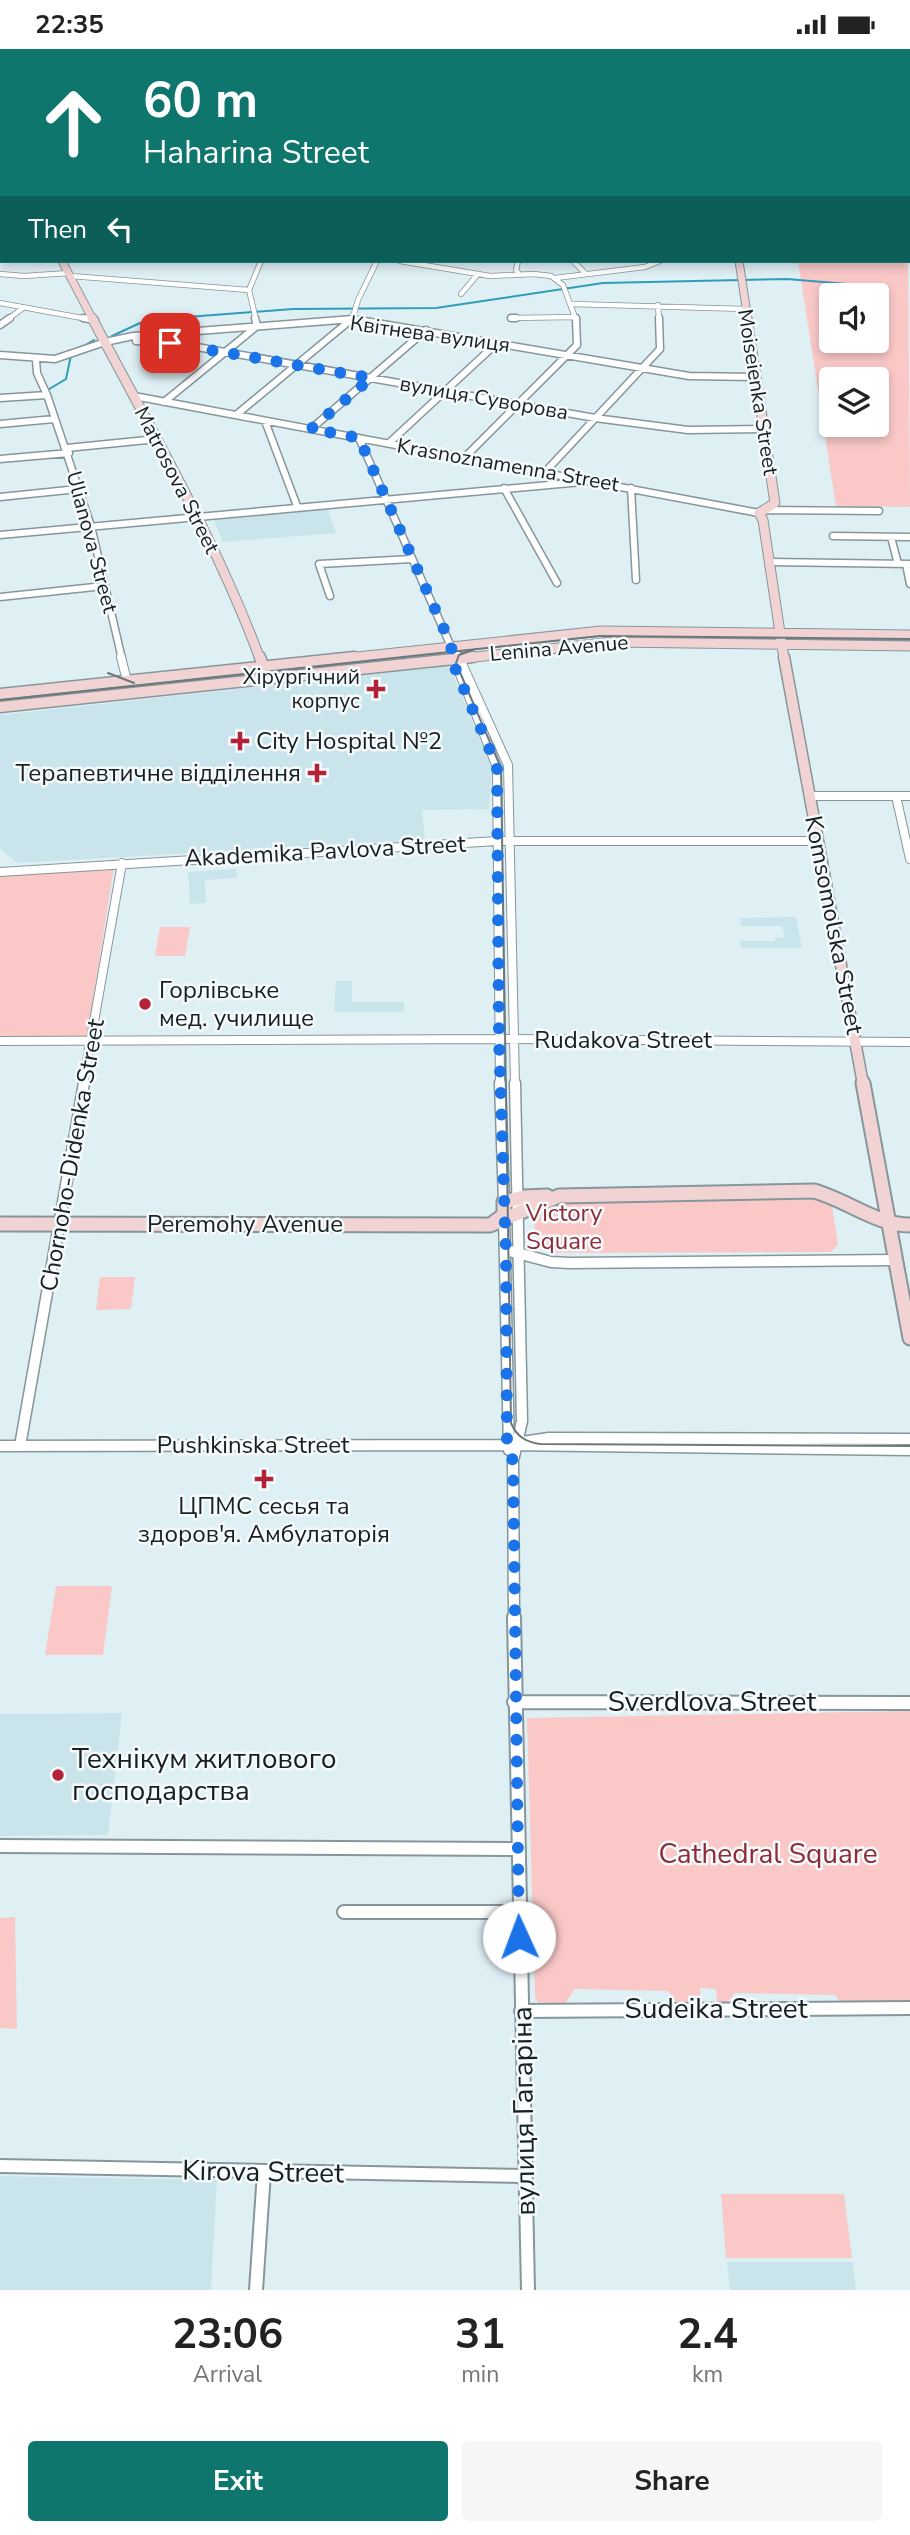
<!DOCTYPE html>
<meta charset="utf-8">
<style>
body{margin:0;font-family:"Nunito Sans",sans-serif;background:#f6f6f6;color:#222;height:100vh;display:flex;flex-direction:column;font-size:26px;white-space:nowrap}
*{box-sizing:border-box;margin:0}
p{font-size:23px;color:#767676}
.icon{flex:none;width:38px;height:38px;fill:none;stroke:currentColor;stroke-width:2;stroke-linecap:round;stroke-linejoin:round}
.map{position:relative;height:2241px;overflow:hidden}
.side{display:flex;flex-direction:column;background:#fff;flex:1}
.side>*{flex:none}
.guide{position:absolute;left:0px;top:0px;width:910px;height:214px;box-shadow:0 4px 10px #0003;background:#0f766e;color:#fff;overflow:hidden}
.buttons{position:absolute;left:819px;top:234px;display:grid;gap:14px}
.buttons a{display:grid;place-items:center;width:70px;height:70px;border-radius:7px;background:#fff;box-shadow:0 4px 10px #0003;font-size:35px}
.pin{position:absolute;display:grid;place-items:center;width:60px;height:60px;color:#fff;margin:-30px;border-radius:14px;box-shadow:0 4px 10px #0006}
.me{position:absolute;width:77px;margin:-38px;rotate:358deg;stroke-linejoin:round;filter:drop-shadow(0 0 5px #0008)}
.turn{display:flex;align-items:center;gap:24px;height:147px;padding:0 28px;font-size:32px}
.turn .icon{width:91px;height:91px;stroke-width:2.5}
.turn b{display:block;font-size:49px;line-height:60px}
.then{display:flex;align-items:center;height:66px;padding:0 28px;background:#0003;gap:14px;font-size:26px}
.eta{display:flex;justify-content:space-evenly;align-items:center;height:119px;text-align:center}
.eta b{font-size:42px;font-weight:700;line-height:49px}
.cta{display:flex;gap:14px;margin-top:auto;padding:14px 28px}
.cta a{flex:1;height:80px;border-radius:7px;background:#0f766e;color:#fff;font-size:28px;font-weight:700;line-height:80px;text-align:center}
.cta a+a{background:#f6f6f6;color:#222}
.status{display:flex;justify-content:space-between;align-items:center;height:49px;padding:0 35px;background:#fff;direction:ltr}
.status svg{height:19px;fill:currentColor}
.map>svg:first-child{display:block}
.built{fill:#cae4ec}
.green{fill:#f9c8c7;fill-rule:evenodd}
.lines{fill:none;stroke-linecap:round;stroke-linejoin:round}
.stream{stroke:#309db8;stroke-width:2}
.street-far4-casing{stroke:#86969a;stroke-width:6}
.street-far3-casing{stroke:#86969a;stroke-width:9}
.street-far2-casing{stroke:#86969a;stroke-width:10}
.street-far1-casing{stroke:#86969a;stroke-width:13}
.street-casing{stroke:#86969a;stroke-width:16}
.secondary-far3-casing{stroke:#86969a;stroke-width:9}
.secondary-far2-casing{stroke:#86969a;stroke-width:11}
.secondary-far1-casing{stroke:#86969a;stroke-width:13}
.secondary-casing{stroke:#86969a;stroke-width:17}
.street-far4{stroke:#fff;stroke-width:4.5}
.street-far3{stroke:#fff;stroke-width:6}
.street-far2{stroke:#fff;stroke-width:8}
.street-far1{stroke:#fff;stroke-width:10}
.street{stroke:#fff;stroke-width:12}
.secondary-far3{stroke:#f2d3d4;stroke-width:7}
.secondary-far2{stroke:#f2d3d4;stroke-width:9}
.secondary-far1{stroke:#f2d3d4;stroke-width:10}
.secondary{stroke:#f2d3d4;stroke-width:13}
.tram{stroke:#6d787b;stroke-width:2}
.route{stroke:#1a73e8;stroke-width:12;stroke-dasharray:0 21.6}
.poi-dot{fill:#b42239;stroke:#f5fbfd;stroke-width:2.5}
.labels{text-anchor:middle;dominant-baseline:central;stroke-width:5;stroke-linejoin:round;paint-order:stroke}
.far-street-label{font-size:21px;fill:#191f21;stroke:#f5fbfd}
.far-poi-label{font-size:21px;fill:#191f21;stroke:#f5fbfd;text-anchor:end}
.poi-label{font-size:24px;fill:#191f21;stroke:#f5fbfd;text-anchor:start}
.street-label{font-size:24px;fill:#191f21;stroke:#f5fbfd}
.park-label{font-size:24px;fill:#8e2b35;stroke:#f5fbfd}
.near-street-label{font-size:28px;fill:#191f21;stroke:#f5fbfd}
.near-poi-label{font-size:28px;fill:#191f21;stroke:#f5fbfd;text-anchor:start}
.near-park-label{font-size:28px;fill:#8e2b35;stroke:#f5fbfd}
</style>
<div class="status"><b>22:35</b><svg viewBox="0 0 49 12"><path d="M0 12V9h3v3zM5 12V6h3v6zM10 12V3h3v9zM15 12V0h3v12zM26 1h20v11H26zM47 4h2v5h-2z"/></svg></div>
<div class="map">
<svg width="910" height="2241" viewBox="0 0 910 2241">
<rect width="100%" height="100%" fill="#dff0f5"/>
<path class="built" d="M327,457L336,484L223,493L212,467Z
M449,617L492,719L489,760L422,761L425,791L17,814L0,799V666Z
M236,820L237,829L205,831L206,854L190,855L188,823Z
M796,868L802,899H741L740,892H775V889L785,888L782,877H741L740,869Z
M336,932H352V953H404V963H334Z
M122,1664L108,1786L0,1787V1665Z
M0,2127L217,2131L211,2241H0Z
M727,2213H853L856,2241H730Z"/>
<path class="green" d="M908,192L910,458L836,457L798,212H908ZM831,247H877V292H831ZM831,331H877V376H831Z
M114,818L87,988L0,987V827Z
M160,878H190L185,907H155Z
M556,1151H820L832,1157L838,1195L831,1203L556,1204L534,1193L535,1165Z
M100,1228H135L131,1260L96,1261Z
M56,1537H112L103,1606H45Z
M910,1662V1956L840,1953L835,1946L735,1944L727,1953H717L716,1940L700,1939L701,1955H678L668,1942L575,1940L564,1956L538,1953L535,1948L527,1669Z
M15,1868L17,1980L0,1979V1869Z
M721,2145H844L852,2209H726Z"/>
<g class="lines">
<path class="stream" d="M112,287L140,274L161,270L293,260L436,259L603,234L787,230L859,236
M82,298L94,291
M46,342L66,330L71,306"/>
<g class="street-far4-casing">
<path id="street-far4" d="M348,0L353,2
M447,0L452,2
M733,0L741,2
M831,0H850
M400,212L490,227L534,225L551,227L563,236L576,271
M518,212L516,221L519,225
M573,212L586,225
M0,225L24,227L69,224
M71,227L249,241
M555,229L645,218L660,212
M461,245L478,225
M0,254L93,271
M572,255L745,260
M658,256L659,271
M511,269L575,268
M7,271L23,259
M256,271L249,241L261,212
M344,271H357
M352,271L358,251L377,212"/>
</g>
<g class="street-far3-casing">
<path id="street-far3" d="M83,269L95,271
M511,269H516
M0,276L10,269
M136,292L180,295L595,369L688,381L763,380
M0,306L55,310L105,293L133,287L353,270L689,327L754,328
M36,311L37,324L47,346
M134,347L759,464
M0,349L47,346L91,477L122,610
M164,353L257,277L255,269
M236,366L353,269
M265,372L297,457
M0,375L54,370
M311,380L426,281
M359,389L449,593L460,610
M389,394L497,294
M67,399L157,390
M465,408L577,296L576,269
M0,410L69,404
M545,423L660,300L659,269
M504,439L557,534
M631,439L636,531
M0,448L78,440
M762,461L879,462
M0,486L582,433
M833,487L910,488
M891,488L898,515
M771,513L910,515
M906,515L910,535
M330,547L319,515L412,510
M0,548L104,537
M452,605L454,610"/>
</g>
<g class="street-far2-casing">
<path id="street-far2" d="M121,608L127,632
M453,608L497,718L500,1035
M459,608L508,716L515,1035
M810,747H910
M896,747L910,810
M0,823L497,792H819
M0,992L499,990L910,993
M83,1035L122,814"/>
</g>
<g class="street-far1-casing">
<path id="street-far1" d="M500,1034L504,1153
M504,1167L509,1401
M506,1201L551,1213L569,1214L896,1211
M515,1394L549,1389L910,1390
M0,1397L507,1396L910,1401
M20,1397L84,1034
M514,1570L513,1412L522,1372L515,1034"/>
</g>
<g class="street-casing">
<path id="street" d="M514,1568L528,2241
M514,1653L910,1654
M0,1797L516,1800
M344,1863H518
M521,1962L910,1959
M0,2117L526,2127
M256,2241L264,2123"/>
</g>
<g class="secondary-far3-casing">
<path id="secondary-far3" d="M825,0L833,2
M62,212L93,271
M739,212L748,271"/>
</g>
<g class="secondary-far2-casing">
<path id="secondary-far2" d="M92,269C151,381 216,491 260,610
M747,269L775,454L759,464L763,471L784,610
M338,610L601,582L910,586
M457,610L613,593L910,597"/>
</g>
<g class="secondary-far1-casing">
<path id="secondary-far1" d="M260,608L263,617
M784,608L863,1035
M0,645L354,608
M0,658L473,608"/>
</g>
<g class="secondary-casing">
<path id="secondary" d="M863,1034L910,1289
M493,1174L504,1166V1153L524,1148L547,1147
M0,1175L490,1176L559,1147L814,1142C847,1151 876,1176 910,1176"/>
</g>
<use href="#street-far4" class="street-far4"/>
<use href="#street-far3" class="street-far3"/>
<use href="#street-far2" class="street-far2"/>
<use href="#street-far1" class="street-far1"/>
<use href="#street" class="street"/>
<use href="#secondary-far3" class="secondary-far3"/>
<use href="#secondary-far2" class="secondary-far2"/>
<use href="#secondary-far1" class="secondary-far1"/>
<use href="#secondary" class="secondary"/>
<path class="tram" d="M475,600L459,606L456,614L501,719L511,1374C517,1388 526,1393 540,1395L910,1397
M108,624L134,634
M0,651L600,587L910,590"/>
</g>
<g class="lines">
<path class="route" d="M170,294L371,329L311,380L359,389L451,596L453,614L497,718L499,990L506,1208L507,1396L513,1412L519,1888"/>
</g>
<g class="poi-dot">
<path d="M372.5 629.5h7v7h7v7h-7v7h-7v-7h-7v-7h7z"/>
<path d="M236.5 681.5h7v7h7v7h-7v7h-7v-7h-7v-7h7z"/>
<path d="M313.5 713.5h7v7h7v7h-7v7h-7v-7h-7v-7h7z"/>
<circle cx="145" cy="955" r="7"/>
<path d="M260.5 1419.5h7v7h7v7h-7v7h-7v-7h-7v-7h7z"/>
<circle cx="58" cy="1726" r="7"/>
</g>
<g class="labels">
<g class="far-street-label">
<text transform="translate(430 285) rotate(8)">Квітнева вулиця</text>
<text transform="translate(758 343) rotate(81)">Moiseienka Street</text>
<text transform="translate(484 349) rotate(10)">вулиця Суворова</text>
<text transform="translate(508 416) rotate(10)">Krasnoznamenna Street</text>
<text transform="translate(177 431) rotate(63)">Matrosova Street</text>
<text transform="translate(92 493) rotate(75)">Ulianova Street</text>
<text transform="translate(559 599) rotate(-5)">Lenina Avenue</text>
</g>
<g class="far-poi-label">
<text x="360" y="628">Хірургічний<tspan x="360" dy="24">корпус</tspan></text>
</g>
<g class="poi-label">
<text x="256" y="692">City Hospital №2</text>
<text x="301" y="724" text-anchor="end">Терапевтичне відділення</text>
<text x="159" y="941">Горлівське<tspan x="159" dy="28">мед. училище</tspan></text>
<text x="264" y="1457" text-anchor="middle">ЦПМС сесья та<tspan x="264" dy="28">здоров'я. Амбулаторія</tspan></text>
</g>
<g class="street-label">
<text transform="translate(325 802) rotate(-3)">Akademika Pavlova Street</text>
<text transform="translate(834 876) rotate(79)">Komsomolska Street</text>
<text x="623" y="991">Rudakova Street</text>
<text transform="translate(72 1106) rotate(-80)">Chornoho-Didenka Street</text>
<text x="245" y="1175">Peremohy Avenue</text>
<text x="253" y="1396">Pushkinska Street</text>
</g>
<g class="park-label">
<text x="564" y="1164">Victory<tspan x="564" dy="28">Square</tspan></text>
</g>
<g class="near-street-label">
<text x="712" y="1653">Sverdlova Street</text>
<text x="716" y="1960">Sudeika Street</text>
<text transform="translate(524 2062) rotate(-91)">вулиця Гагаріна</text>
<text transform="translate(263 2123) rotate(1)">Kirova Street</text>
</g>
<g class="near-poi-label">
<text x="72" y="1710">Технікум житлового<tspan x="72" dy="32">господарства</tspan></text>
</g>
<g class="near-park-label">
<text x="768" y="1805">Cathedral Square</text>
</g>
</g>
</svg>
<div class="buttons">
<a><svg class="icon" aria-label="sound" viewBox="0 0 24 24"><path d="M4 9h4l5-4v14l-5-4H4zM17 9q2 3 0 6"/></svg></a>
<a><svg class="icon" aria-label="layers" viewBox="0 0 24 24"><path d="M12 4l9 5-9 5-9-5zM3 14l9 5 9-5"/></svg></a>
</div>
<div class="pin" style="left:170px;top:294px;background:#d93025"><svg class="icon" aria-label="arrive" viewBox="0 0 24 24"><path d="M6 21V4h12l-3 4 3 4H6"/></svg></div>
<svg class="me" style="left:519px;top:1888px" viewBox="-20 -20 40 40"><circle r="19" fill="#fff"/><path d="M0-13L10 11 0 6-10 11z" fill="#1a73e8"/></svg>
<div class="guide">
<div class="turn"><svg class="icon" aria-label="ahead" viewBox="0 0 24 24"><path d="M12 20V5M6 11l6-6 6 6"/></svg><div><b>60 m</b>Haharina Street</div></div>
<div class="then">Then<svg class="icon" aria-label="left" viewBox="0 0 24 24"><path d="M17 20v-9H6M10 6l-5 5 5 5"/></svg></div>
</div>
</div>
<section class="side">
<div class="eta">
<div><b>23:06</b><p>Arrival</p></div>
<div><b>31</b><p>min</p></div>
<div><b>2.4</b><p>km</p></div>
</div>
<div class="cta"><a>Exit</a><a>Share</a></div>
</section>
